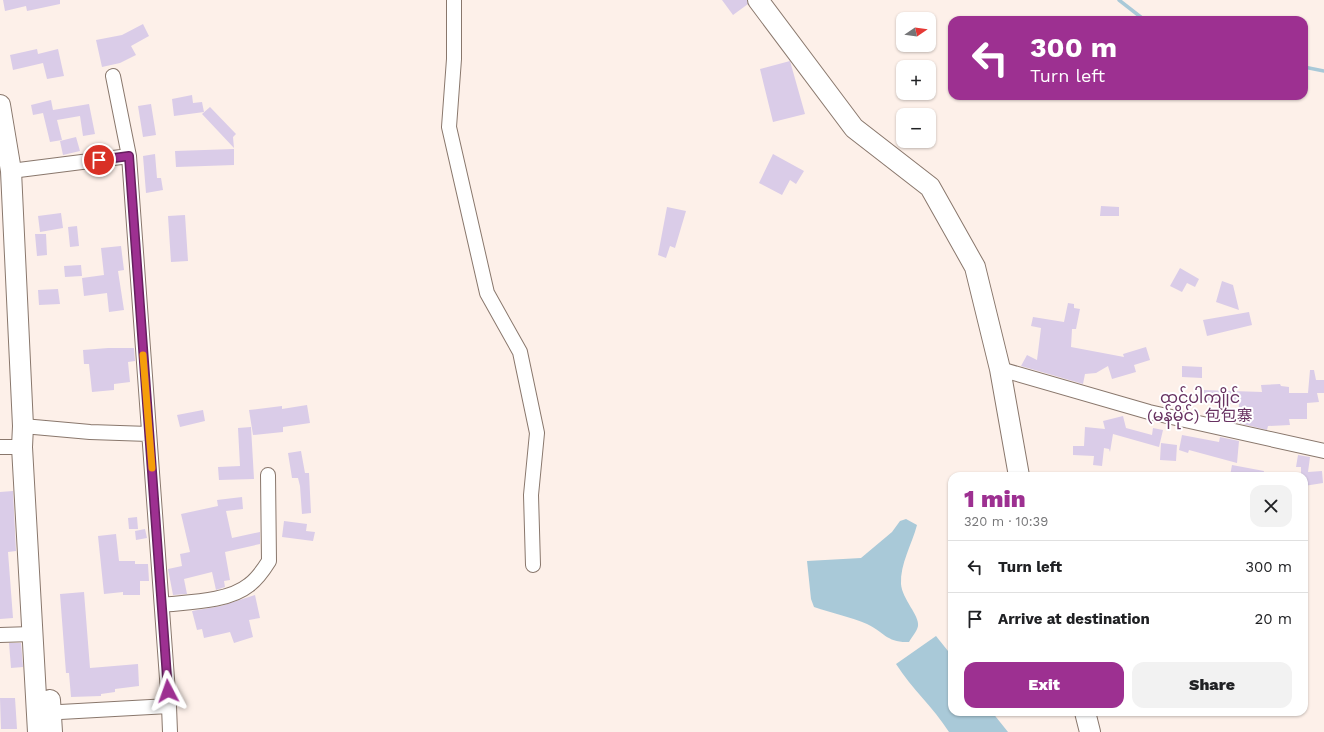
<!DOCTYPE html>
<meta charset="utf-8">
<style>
body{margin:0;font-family:"Work Sans","Noto Sans SC","Noto Sans Myanmar",sans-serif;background:#f2f2f2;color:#202124;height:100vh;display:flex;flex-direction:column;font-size:15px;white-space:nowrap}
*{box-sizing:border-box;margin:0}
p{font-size:13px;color:#757577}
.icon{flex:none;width:22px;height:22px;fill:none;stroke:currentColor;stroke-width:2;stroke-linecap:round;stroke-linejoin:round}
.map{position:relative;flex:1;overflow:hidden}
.sheet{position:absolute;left:948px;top:472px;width:360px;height:244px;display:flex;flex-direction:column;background:#fff;border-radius:12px;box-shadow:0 1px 3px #0004}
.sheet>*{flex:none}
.banner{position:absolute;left:948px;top:16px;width:360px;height:84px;border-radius:12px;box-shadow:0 1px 3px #0004;background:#9d3091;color:#fff;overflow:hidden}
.needle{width:26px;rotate:77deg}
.tools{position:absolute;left:896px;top:12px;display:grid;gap:8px}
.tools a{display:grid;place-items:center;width:40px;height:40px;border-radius:8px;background:#fff;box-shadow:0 1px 3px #0004;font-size:20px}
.pin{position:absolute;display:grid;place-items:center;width:34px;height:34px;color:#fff;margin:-17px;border:2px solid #fff;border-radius:50%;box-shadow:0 1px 4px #0007}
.me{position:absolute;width:44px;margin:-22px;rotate:356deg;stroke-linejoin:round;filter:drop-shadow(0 0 3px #0008)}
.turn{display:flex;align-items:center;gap:14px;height:84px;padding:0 16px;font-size:18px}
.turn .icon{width:52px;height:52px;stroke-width:2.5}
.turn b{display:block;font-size:28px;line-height:34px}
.round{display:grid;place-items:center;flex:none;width:42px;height:42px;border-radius:12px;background:#f2f2f2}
.headline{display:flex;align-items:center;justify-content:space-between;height:68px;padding:0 16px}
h1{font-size:24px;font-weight:800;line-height:30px;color:#9d3091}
.cta{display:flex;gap:8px;margin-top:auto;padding:8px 16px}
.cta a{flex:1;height:46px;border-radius:12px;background:#9d3091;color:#fff;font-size:16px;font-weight:800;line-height:46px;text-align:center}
.cta a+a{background:#f2f2f2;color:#202124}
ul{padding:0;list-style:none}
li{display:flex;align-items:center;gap:12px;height:52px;padding:0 16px;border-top:1px solid #e0e0e0}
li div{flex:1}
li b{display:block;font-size:15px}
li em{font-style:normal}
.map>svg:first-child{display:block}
.water{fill:#a9c9d8}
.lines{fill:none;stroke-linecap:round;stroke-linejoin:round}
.stream{stroke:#a9c9d8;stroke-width:3.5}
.building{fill:#dacce8}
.minor-casing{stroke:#89776c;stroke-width:16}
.secondary-casing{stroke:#89776c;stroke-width:22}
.minor{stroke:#fff;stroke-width:14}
.secondary{stroke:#fff;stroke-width:20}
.route-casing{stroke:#661f5e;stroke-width:10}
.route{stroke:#9d3091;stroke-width:7}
.slow{stroke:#f59e0b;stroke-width:7}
.labels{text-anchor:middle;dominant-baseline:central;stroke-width:4;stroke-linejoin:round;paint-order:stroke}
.quarter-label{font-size:16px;fill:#683261;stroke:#fff}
</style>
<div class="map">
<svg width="1324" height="732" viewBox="0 0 1324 732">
<rect width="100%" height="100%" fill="#fdf0e9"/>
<path class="water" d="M906,519L917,525C912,544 900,564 901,584C902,599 920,616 918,626C917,631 912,637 909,642C887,643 884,632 867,624C851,617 832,613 814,607L811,599L807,561L861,558L892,532L900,521Z
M936,636L952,656V712H992L1008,732H949C933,707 912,689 896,664Z"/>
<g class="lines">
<path class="stream" d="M1119,0L1142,18L1149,20
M1304,67L1324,71"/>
</g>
<path class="building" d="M3,0H60V4L27,11L26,6L5,11Z
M722,0H747L748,4L733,15Z
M143,24L149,36L131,46L136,55L120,63L102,67L96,40L122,35Z
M37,49L38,54L58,49L64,76L47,79L43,63L13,70L10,55Z
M790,61L805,114L773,122L760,69Z
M192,95L193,103L202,102L204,112L174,116L172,99Z
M51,100L53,110L89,104L95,134L83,136L80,116L57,120L62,140L50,142L43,113L33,115L31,105Z
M151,104L156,135L143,137L138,106Z
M210,107L236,134L233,137L234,148L202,114Z
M76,137L80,151L63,155L60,141Z
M234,149V165L176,167L175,151Z
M155,154L157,178H161L163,190L146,193L143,156Z
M773,154L804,171L796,184L790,180L782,195L759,183Z
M1101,206L1119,207V216H1100Z
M667,207L686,211L675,248L670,246L666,258L658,255Z
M61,213L63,228L40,232L38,216Z
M185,215L188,261L171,262L168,216Z
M77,226L79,246L70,247L68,227Z
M35,234H46L47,255L37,256Z
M121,246L124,270L118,271L124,310L109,312L107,293L84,296L82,278L104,275L101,248Z
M81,265L82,276L65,277L64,266Z
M1180,268L1199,279L1195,287L1187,283L1182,292L1170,286Z
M1222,281L1233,285L1239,310L1216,302Z
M58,289L60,304L39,305L38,290Z
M1068,303L1074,304V308L1080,309L1076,329H1072L1071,347L1124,357L1123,354L1146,347L1150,360L1134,365L1136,372L1112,379L1108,366L1096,373L1085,374L1083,384L1021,366L1027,355L1037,360L1041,328L1031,326L1033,317L1064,322Z
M1249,312L1252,325L1207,336L1203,320Z
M108,348H134L135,361L128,362L130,382L114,384V390L92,392L89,364H84L83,350Z
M1182,366L1202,367V378L1182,377Z
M1310,370H1314L1316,380H1324V393H1317L1319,402L1307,403V419H1289L1290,425L1268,426L1267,430L1238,423L1239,404L1204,403V390L1262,392L1261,385L1280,384L1281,386L1289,387V393H1308Z
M307,405L310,423L283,427V432L253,435L249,410L282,406V409Z
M203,410L205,421L180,427L177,415Z
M1123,416L1126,428L1152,435L1153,428L1163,430L1159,447L1113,434L1110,452L1109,449L1104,448L1102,466L1093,465L1094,456L1073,455V446H1084L1085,427L1105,429L1103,421Z
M251,427L254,479L219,480L218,467L240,466L238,428Z
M1182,435L1219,442L1220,437L1239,441L1237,463L1189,450L1188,453L1179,450Z
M1161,443L1177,445L1176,461L1160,460Z
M301,451L305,473H309L311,513L302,514L300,486L298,478H292L288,453Z
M1298,455L1310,457L1308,472L1322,471L1323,483L1304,486V476H1301V467H1296Z
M1232,465L1264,471L1263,476H1230Z
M13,491L16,551L8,552L13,618L0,619V492Z
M242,497L243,509L226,511L232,538L260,532V544L225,552L230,580L224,581L225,587L216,590L212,572L184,579L187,594L173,595L168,569L182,566L180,554L190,552L181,514L218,506L217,500Z
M137,517L138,529H129L128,518Z
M284,521L307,524L306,531L315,532L313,541L282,537Z
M145,529L147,538L136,540L135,531Z
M116,534L119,561H135V564H148L149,581H140V595H123V592L104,594L98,536Z
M84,592L90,668L138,664L139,686L115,689V692L101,694V696L71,697L69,673H66L60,594Z
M255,595L260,618L249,620L253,637L234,643L230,632L204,638L202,629L197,630L192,611L221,606Z
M9,643H21L23,667L11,668Z
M0,698H15L17,729H1Z"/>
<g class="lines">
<g class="minor-casing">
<path id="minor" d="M454,0V59L449,127L487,293L520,352L537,433L531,495L533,565
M113,76L129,156L169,706L170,732
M11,171L129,156
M1000,369L1149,412L1324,451
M23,426L90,432L149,434
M0,447H22
M162,605C188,602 228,602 249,585C257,579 264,569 269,561L268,475
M0,635L32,634
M42,713L169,706"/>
</g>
<g class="secondary-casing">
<path id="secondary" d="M758,0L854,128L930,187L975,267L1000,369L1019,476
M0,105L11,171L23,426L22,447L38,732
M50,700L52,732
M1085,712L1090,732"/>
</g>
<use href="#minor" class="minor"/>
<use href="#secondary" class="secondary"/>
</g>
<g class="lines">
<g class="route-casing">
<path id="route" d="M99,160L129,156L168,691"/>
</g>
<use href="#route" class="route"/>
<path class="slow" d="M143,355L152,468"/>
</g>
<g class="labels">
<g class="quarter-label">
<text x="1200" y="397">ထင်ပါကျိုင်<tspan x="1200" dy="18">(မန်မိုင်) 包包寨</tspan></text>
</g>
</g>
</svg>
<div class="tools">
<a><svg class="needle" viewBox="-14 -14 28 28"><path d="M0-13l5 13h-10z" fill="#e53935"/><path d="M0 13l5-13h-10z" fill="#757577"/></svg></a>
<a>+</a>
<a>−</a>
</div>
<div class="pin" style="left:99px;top:160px;background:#d93025"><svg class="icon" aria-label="arrive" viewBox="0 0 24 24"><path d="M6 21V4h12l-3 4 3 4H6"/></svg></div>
<svg class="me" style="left:168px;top:691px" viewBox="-20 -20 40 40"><path d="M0-17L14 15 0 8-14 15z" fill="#9d3091" stroke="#fff" stroke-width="4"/></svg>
<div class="banner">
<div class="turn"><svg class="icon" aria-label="left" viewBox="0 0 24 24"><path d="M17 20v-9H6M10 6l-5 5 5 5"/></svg><div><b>300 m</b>Turn left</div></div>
</div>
<section class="sheet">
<div class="headline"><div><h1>1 min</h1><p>320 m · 10:39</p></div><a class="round"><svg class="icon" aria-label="close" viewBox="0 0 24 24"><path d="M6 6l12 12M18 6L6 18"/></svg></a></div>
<ul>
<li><svg class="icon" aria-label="left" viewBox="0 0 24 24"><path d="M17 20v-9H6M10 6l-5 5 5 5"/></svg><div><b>Turn left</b></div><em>300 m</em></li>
<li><svg class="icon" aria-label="arrive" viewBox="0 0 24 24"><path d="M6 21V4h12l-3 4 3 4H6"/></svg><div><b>Arrive at destination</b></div><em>20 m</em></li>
</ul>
<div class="cta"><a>Exit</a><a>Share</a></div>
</section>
</div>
